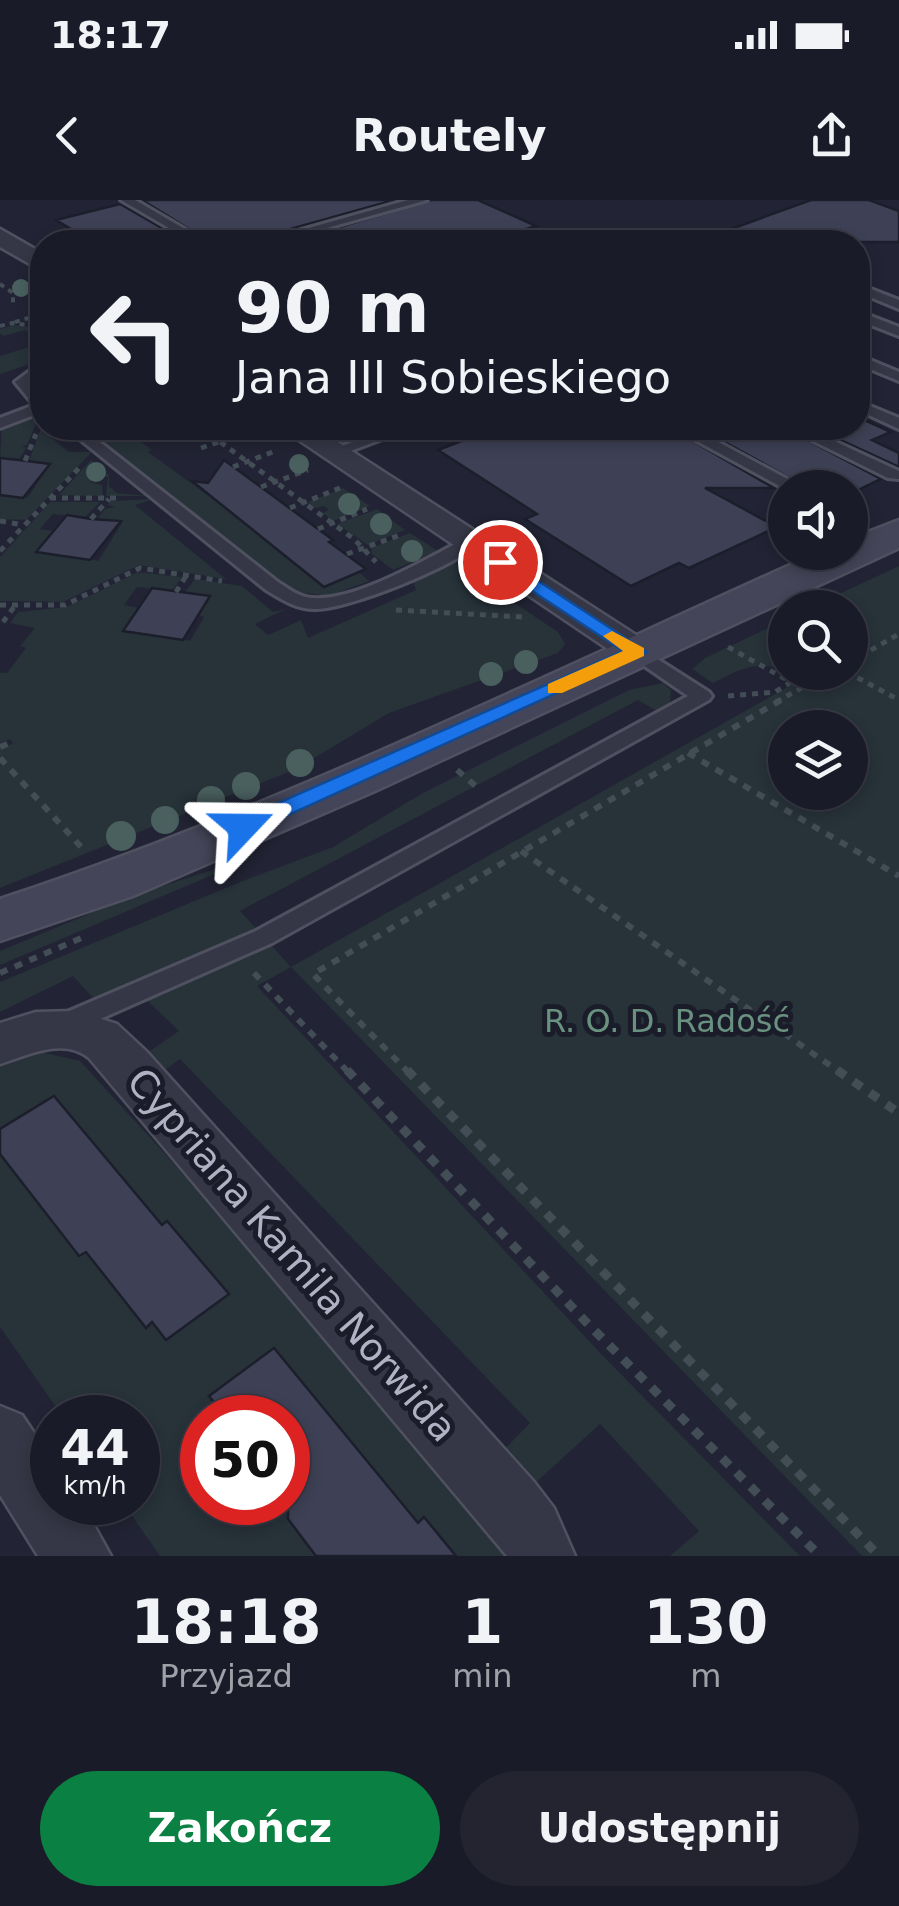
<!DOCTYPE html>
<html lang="pl">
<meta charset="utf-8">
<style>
body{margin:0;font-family:"DejaVu Sans",sans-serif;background:#232430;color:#f1f3f6;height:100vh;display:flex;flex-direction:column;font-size:38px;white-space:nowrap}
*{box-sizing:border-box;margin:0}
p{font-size:32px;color:#9fa1a8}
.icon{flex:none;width:55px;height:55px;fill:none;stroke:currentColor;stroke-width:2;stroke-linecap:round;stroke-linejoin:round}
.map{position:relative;height:1356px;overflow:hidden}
.details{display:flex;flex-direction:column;background:#1a1b28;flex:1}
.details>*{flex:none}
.top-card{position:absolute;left:30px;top:30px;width:840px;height:210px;border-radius:40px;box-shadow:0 5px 15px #0003,0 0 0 2px #383945;background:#1a1b28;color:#f1f3f6;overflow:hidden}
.fabs{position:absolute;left:768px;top:270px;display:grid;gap:20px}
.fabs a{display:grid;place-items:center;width:100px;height:100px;border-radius:50%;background:#1a1b28;box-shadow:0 5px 15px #0003,0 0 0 2px #383945;font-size:50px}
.speed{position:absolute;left:30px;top:1195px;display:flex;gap:20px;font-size:50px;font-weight:700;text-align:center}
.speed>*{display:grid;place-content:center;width:130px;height:130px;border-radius:50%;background:#1a1b28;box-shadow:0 5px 15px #0003,0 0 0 2px #383945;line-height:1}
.speed small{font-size:25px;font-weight:400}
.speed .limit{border:15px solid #d22;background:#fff;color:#111}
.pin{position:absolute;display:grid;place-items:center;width:85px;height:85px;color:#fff;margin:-42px;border:5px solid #fff;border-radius:50%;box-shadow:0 2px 10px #0007}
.me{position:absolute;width:110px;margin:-55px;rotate:67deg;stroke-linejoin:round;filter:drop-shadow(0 0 8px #0008)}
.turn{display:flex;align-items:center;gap:35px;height:210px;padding:0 40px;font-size:45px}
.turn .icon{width:130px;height:130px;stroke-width:2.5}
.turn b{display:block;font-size:70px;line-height:85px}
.eta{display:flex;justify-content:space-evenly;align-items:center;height:170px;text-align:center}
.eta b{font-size:60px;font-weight:600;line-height:70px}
.action{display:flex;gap:20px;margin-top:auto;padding:20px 40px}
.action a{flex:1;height:115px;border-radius:60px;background:#0b8043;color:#fff;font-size:40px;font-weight:600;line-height:115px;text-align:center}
.action a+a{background:#232430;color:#f1f3f6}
.status{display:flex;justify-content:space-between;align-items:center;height:70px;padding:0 50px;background:#1a1b28;direction:ltr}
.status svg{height:28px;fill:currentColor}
header{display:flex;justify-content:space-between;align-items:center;height:130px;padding:0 40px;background:#1a1b28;font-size:45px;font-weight:600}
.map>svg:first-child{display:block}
.green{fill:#273239;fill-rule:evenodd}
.building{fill:#3e4155;stroke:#1d1e2c;stroke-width:2.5}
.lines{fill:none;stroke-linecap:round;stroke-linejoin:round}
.lane-casing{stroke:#505160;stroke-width:6}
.street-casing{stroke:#505160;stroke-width:5}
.secondary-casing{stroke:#505160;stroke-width:5}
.path-far3{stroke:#434d56;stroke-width:4;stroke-dasharray:5 5;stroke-linecap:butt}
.path-far2{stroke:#434d56;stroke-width:5;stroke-dasharray:6 6;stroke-linecap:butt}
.path-far1{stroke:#434d56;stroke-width:6;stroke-dasharray:8 8;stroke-linecap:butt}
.path{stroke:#434d56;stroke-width:9;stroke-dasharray:10 10;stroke-linecap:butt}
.lane{fill:#353746;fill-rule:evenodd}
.street{fill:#353746;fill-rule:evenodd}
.secondary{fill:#444558;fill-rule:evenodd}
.tree{fill:#49605e}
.route{fill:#1a73e8;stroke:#114b97;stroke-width:2.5}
.slow{fill:#f59e0b}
.labels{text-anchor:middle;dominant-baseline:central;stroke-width:10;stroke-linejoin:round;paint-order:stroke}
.park-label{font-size:32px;fill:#69917f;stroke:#1b1c2a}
.near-street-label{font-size:38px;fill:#b0b1c2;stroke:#1b1c2a}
</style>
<div class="status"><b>18:17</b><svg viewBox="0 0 49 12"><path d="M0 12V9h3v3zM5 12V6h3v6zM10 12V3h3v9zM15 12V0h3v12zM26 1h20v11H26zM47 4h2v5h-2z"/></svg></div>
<header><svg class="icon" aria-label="back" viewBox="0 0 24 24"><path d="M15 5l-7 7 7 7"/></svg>Routely<svg class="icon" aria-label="share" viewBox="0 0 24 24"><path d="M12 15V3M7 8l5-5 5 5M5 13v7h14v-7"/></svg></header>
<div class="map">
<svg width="899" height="1356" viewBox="0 0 899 1356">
<rect width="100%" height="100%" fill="#222435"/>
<path class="green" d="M14,125L42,129V160L0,174V156L42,143L25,130L4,136L0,134V129Z
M32,217H39L27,245L22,246L26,248L19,260L0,258L2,227Z
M42,226L50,228L44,232L69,252H92L26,320L0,319V291L27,298L50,265L29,261Z
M83,228H122L152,250L148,252L292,356L324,386L359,372L369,381L329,396L296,392Z
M91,260L109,275V286L117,293L149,296H106L108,277L96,275L90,282L102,285L103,296L59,295Z
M343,288L370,306L333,321L323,313L329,310L324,306L316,308L308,302Z
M154,299L135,305L226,379L139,365L63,402L0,401V357L50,302H100L85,317L53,314L40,329L54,331L37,352L53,355L57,350L98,361L122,323L97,319L105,309L115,307L108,305L110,301Z
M377,309L405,330L368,345L337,324Z
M410,333L438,351L393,370L372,354L371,348Z
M449,359L558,432L565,444L558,453L389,513L296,569L0,688V549L13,543L10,539L0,543V473H7L26,448L20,446L35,428L10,423L18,412L67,407L138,372L182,377L172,391L137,387L124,405L139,408L124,432L140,434L143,429L190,441L204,417L198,415L210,397L184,393L195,379L242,386L273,412L286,409L255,424L268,435L301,420L308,438L416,390L411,376Z
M899,366V1356H862L291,767L257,786L605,1158L800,1356H670L699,1331L600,1224L511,1305L482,1272L530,1223L180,859L144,885L128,866L179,831L129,783L95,800L73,776L0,812V782L240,682L333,647L421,594L629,490L663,483L671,490L670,503L657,511L638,500L240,711L291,767L800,480L787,473L850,472V408L811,407ZM785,528H850V592H785Z
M785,420V472C758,458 739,470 713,483L692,469L705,458Z
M257,656L0,765V751L137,694Z
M37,851L80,861L496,1316L507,1356H160L123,1303L138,1302V1218L63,1217L0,1127V862ZM202,1218H288V1302H202Z"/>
<path class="building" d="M142,0H394L258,38L255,42H210Z
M431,0H478L536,26L483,42H289Z
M811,0H869L899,11V42H710L709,37Z
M120,4L186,42H93L56,20Z
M858,217L891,232L872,240L899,253V267L814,228H858Z
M495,228H670L774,288H705L777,327L689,368L679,363L631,386L525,319L537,314L438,250Z
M699,228H784L881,279L850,294V283L840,288H808Z
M0,258L19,260L50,264L23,298L0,295Z
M224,260L333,340L329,342L366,369L324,387L192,281L208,283Z
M67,315L91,319L121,321L90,360L36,352Z
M152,388L210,396L183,440L123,431Z
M54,896L162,1025L167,1021L229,1094L166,1140L152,1122L146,1128L86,1052L79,1056L0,954V929Z
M274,1148L418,1323L424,1317L456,1356H316L288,1319V1218H227L209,1196Z"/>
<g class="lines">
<g class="lane-casing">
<path id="lane" d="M121,0H135L207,42H193Z
M408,0H427L277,42H259Z
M858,84L899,100V109L858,92Z
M858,111L899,127V136L858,120Z
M858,155L899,172V181L858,164Z
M42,162V173L30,183L42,196V212L0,228V218L34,205L15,182Z
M858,201L899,218V229L858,210Z
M66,228H82L278,382C289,389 300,398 313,398C357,401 425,359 465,339L471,338L480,343C455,366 349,409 316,409C297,410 281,399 266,390Z
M390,228H411L340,255L326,252Z
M673,228H692L804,288L785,289Z
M787,228H806L899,271V279L888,278Z
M637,446L709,492L712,496L709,500L272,743L64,835L55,838L46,835L43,828L46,821L256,731L688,496L630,456L628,452Z"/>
</g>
<g class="street-casing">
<path id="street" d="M0,29L42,53V71L0,47Z
M281,228H316L650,444L656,452L650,460L637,463L624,460Z
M76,811L117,824L146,851L534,1282L554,1308L575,1356H507L89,858C63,837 28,855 0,864V823L36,812Z
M0,1206L22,1215L52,1260V1302H81L111,1356H38L0,1295Z"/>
</g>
<g class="secondary-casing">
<path id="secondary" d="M899,320V348L375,591L133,696L0,741V699C281,607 549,473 819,352H850V339Z"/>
</g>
<path class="path-far3" d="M0,84L13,93V104
M15,122L42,114
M0,126L13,123L42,127"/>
<path class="path-far2" d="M201,228L354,339L376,362
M201,248L258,228
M25,261L36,234
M233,267L278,250
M261,287L308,270
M50,298H121
M290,308L340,288
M91,319L109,299
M0,321L23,325
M318,329L367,309
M0,351L82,265
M347,354L403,334
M176,392L186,376
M0,405H65L140,368L222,381
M396,410L523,417
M3,422L14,407
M728,447L791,482L775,492L728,496
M850,462L899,434
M847,472L899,500
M776,502L830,472"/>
<path class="path-far1" d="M0,547L12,542
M688,553L899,676
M0,558L83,649
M457,570L478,588
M521,651L841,873
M0,773L86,736
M254,773L349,873
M409,873L313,774L781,500"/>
<path class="path" d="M347,870L586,1122L820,1356
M407,870L879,1356
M837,870L899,913"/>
<use href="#lane" class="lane"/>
<use href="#street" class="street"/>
<use href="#secondary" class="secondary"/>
</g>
<g class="tree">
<circle cx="21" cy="88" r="9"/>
<circle cx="299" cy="264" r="10"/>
<circle cx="96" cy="272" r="10"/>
<circle cx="349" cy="304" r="11"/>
<circle cx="381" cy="324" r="11"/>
<circle cx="412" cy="351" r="11"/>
<circle cx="526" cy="462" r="12"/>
<circle cx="491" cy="474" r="12"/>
<circle cx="300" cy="563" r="14"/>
<circle cx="246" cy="586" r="14"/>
<circle cx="211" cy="600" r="14"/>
<circle cx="165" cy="620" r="14"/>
<circle cx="121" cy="636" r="15"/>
</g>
<path class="route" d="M500,356L647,452L251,632H235L232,627L235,622L623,451L493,365L491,362Z"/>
<path class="slow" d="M612,431L644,448V456L562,493H548V484L623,451L603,436Z"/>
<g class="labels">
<g class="park-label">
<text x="667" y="821">R. O. D. Radość</text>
</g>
<g class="near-street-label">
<text transform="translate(292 1055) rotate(49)">Cypriana Kamila Norwida</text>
</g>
</g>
</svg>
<div class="fabs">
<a><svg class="icon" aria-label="sound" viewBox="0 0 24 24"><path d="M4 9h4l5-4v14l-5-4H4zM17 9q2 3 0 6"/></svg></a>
<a><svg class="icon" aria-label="search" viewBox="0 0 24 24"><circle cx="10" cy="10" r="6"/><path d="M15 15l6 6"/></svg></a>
<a><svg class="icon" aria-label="layers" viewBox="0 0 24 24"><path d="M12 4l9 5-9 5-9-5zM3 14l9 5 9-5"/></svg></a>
</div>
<div class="speed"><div>44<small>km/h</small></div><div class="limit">50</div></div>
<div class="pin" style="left:500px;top:362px;background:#d93025"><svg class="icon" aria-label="arrive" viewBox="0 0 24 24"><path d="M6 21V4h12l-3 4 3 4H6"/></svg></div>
<svg class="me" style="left:243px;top:627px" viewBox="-20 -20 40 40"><path d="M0-17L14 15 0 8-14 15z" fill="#1a73e8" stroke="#fff" stroke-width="4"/></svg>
<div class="top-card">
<div class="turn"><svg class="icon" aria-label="left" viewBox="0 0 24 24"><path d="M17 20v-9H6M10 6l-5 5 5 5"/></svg><div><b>90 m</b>Jana III Sobieskiego</div></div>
</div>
</div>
<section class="details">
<div class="eta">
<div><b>18:18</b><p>Przyjazd</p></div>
<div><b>1</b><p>min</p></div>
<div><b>130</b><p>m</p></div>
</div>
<div class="action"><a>Zakończ</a><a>Udostępnij</a></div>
</section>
